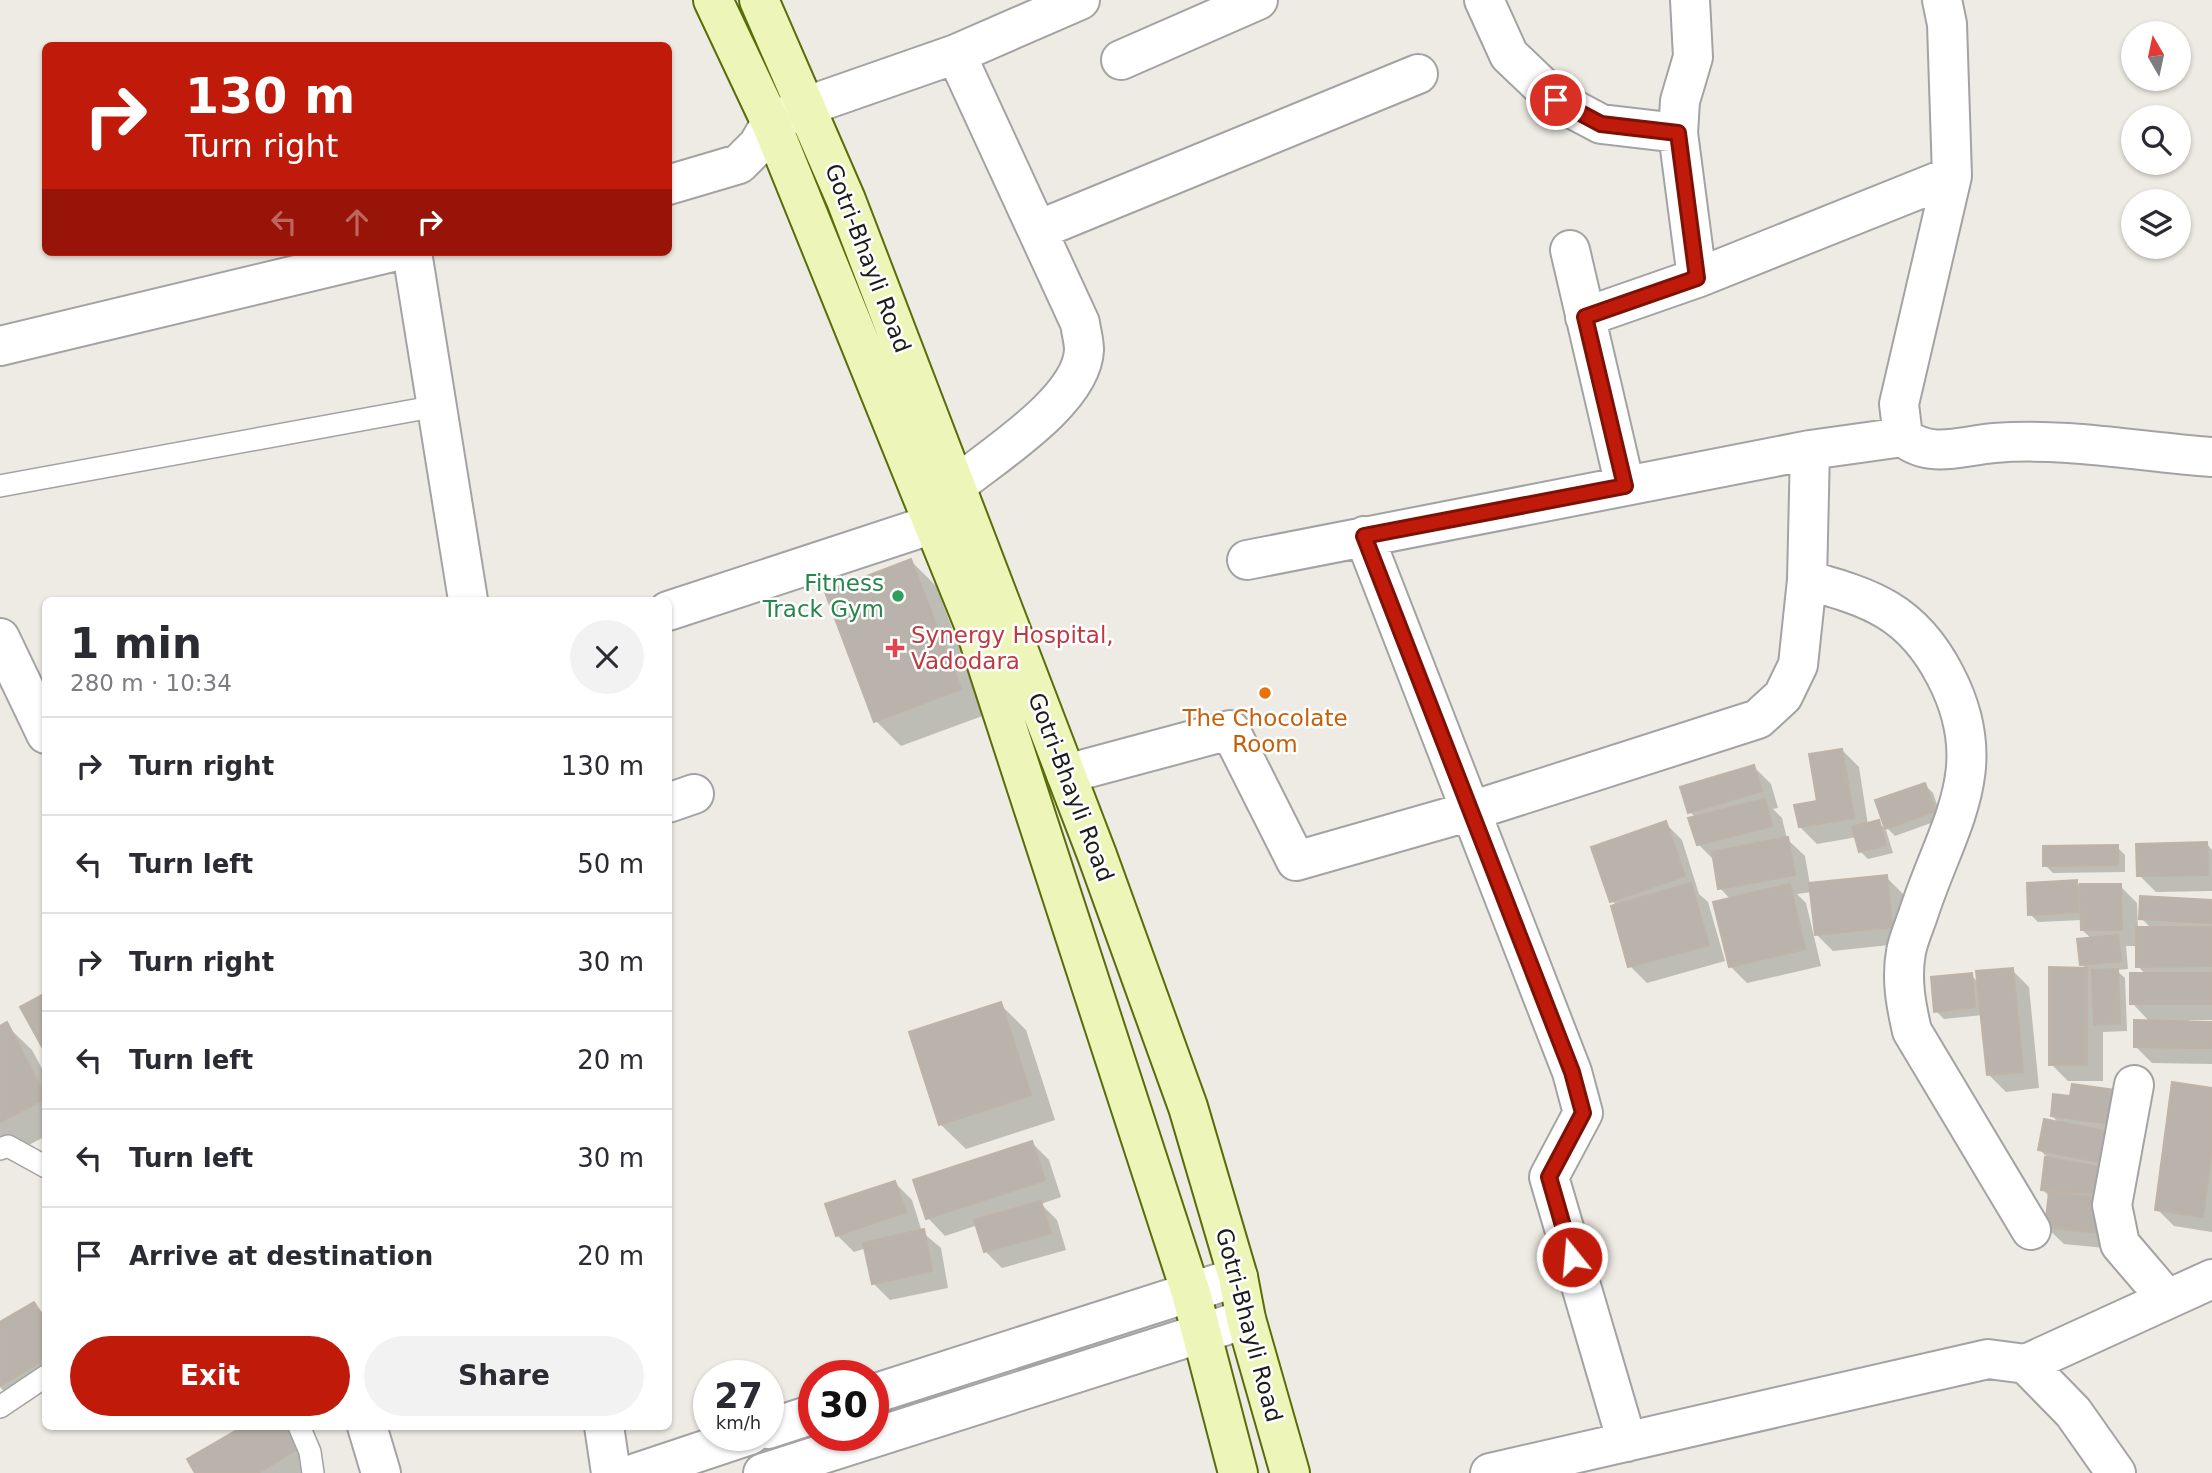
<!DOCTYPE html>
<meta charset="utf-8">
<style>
body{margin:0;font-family:"DejaVu Sans",sans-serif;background:#f2f2f3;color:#2b2b33;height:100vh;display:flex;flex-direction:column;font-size:26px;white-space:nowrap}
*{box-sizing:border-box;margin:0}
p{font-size:23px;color:#7c7c81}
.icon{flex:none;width:38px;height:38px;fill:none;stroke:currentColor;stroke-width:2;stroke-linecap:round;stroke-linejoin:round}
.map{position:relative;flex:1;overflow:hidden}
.panel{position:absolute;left:42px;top:597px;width:630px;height:833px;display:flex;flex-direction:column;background:#fff;border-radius:10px;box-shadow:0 2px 5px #0004}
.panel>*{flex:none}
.guide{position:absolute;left:42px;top:42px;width:630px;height:214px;border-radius:10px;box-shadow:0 2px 5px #0004;background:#bf1a0a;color:#fff;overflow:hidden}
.needle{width:46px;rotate:351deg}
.fabs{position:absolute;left:2121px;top:21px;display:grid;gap:14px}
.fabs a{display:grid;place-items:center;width:70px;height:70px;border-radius:50%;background:#fff;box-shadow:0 2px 5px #0004;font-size:35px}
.speed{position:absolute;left:693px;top:1360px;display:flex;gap:14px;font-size:35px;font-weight:700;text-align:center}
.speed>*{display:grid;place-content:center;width:91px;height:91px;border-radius:50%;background:#fff;box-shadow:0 2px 5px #0004;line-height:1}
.speed small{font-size:18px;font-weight:400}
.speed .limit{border:10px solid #d22;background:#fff;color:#111}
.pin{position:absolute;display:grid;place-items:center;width:60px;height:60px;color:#fff;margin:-30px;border:4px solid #fff;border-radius:50%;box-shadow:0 2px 7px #0007}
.me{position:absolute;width:77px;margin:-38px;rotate:343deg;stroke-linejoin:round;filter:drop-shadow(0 0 5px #0008)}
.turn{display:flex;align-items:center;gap:24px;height:147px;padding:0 28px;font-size:32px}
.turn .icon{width:91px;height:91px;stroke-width:2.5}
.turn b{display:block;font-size:49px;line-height:60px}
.lanes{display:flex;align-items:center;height:66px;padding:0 28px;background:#0003;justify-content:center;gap:35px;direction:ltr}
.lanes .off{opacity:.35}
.round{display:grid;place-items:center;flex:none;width:74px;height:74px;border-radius:37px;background:#f2f2f3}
.overview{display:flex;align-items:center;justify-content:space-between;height:119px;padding:0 28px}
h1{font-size:42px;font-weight:600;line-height:52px}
.action{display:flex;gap:14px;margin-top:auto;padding:14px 28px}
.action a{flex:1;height:80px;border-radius:42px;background:#bf1a0a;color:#fff;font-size:28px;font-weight:600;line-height:80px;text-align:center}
.action a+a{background:#f2f2f3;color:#2b2b33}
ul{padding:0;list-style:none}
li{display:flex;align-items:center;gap:21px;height:98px;padding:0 28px;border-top:2px solid #e1e1e2}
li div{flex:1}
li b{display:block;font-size:26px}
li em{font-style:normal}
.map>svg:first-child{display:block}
.shadow{fill:#0003}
.building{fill:#b9b3ac;stroke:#beb3a6;stroke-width:2}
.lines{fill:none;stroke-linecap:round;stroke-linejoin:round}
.lane-casing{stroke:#a3a3a3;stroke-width:24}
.street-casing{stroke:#a3a3a3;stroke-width:42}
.secondary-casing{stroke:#596d0a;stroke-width:42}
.lane{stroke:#fff;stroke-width:21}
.street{stroke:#fff;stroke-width:38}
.secondary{stroke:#edf6b8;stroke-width:38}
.route-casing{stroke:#7c1106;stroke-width:18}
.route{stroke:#bf1a0a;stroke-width:12}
.leisure-dot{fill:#2e9e5b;stroke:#fff;stroke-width:2.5}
.health-dot{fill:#e0444e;stroke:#fff;stroke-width:2.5}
.food-dot{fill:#e8710a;stroke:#fff;stroke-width:2.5}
.labels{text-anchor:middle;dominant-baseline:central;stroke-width:5;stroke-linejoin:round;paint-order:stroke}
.street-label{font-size:23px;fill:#1c1c1c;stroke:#fff}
.leisure-label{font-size:23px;fill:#27864d;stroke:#fff;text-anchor:end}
.health-label{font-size:23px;fill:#be3a42;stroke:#fff;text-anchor:start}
.food-label{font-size:23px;fill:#c56008;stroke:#fff}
</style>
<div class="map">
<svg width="2212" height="1473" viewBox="0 0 2212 1473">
<rect width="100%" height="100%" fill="#edebe3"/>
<path class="shadow" d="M911,561L936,586L985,715L901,746L876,721Z
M1842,750L1859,767L1868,825L1878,822L1886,830L1893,853L1868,859L1860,851L1857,837L1817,844L1800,827L1819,803Z
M1754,767L1771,784L1778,808L1773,809L1782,818L1787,839L1805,856L1810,885L1886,877L1903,894L1908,943L1833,951L1816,934L1812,892L1797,894L1806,903L1821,966L1747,983L1730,966L1731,900L1720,888L1715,861L1698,844L1696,818L1690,812Z
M1925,785L1933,793L1942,819L1895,836L1887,828Z
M1665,823L1682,840L1699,894L1708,902L1725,961L1647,983L1630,966L1617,906L1612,901Z
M2207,844L2212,850V891L2156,892L2139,875Z
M2117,847L2125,855V872L2053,873L2045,865Z
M2076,882L2081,886H2120L2137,903L2138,929H2152L2141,918L2212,901V1020H2189V1023L2212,1024V1064L2152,1063L2135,1046L2151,1023L2132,1003L2146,975L2138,966V946H2126L2128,969L2116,970L2125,978L2127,1031L2103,1032V1081H2068L2051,1064L2087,969L2082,965L2092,939L2082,930V920L2038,922L2030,914Z
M2012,970L2029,987L2039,1088L2006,1092L1989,1075L1983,1015L1944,1019L1936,1011L1971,975L1979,983Z
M1000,1004L1026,1030L1055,1120L966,1149L940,1124Z
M6,1025L32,1050L46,1076V1136L0,1160V1028Z
M2212,1090V1232L2174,1226L2157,1209Z
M2115,1092V1249L2064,1244L2046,1227L2050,1197L2042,1189L2051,1161L2040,1150L2061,1125L2052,1116L2072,1098Z
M1032,1143L1049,1160L1061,1197L1041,1204L1057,1220L1066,1250L1002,1268L985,1251L978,1225L945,1236L928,1218L915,1181Z
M895,1183L912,1200L922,1232L941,1248L948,1288L890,1300L873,1283L866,1248L854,1252L837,1235Z
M34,1304L46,1316V1385L16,1403L0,1387V1324Z
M248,1426H291L315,1466L303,1473H197Z"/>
<path class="building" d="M911,559L961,689L874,722L825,592Z
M1842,749L1854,818L1799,827L1794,805L1817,801L1809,754Z
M1754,765L1762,791L1688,813L1680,787Z
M1925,783L1935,811L1885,829L1875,800Z
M1765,799L1772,826L1697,845L1688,818Z
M1879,820L1886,845L1859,852L1852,827Z
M1666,821L1685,876L1610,902L1591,847Z
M1788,837L1795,875L1718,889L1712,852Z
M2207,842L2208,875L2137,876L2136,844Z
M2118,845V865L2043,866V846Z
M1887,875L1892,927L1815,935L1809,883Z
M2077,880L2078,912L2028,915L2027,883Z
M1691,883L1709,945L1628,967L1611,906Z
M1790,884L1805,949L1729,967L1713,902Z
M2080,884H2121L2122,930H2081Z
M2140,896L2212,900V923L2139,919Z
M2136,927H2212V966L2136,967Z
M2118,935L2121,961L2080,965L2077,939Z
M2049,967L2087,968V1065H2049Z
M2013,968L2023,1072L1987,1075L1976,971Z
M2118,969L2120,1023L2094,1025L2092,970Z
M1972,973L1975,1007L1934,1012L1931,977Z
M2130,973H2212V1004H2130Z
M46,993V1054L20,1007Z
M1001,1002L1031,1095L939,1125L909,1032Z
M2134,1020L2212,1022V1048L2134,1047Z
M7,1022L46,1098L0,1122V1026Z
M2172,1082L2212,1088V1149L2203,1217L2155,1210Z
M2072,1084L2116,1090L2111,1124L2051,1116L2053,1094L2070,1096Z
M2044,1119L2110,1132L2104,1163L2038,1150Z
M1032,1141L1045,1180L926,1219L913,1180Z
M2045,1157L2105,1168L2103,1194L2041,1190Z
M895,1181L906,1212L836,1236L825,1204Z
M2049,1192L2102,1198L2099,1233L2045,1227Z
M1041,1201L1051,1233L984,1252L974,1220Z
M924,1229L932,1271L872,1284L863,1243Z
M34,1302L46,1321V1359L0,1386V1322Z
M244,1426H286L299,1448L258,1473H195L187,1459Z"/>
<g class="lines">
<g class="lane-casing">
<path id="lane" d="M0,486L437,406
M0,1149L8,1146L46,1167
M0,1407L46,1376
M299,1426L310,1452L313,1473"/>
</g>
<g class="street-casing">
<path id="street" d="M1484,0L1509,55L1556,100L1601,124L1678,133
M1942,0L1947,24L1952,176L1899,404L1903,437C1931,459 1960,446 1994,443C2066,437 2140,452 2212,457
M1121,60L1258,0
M668,185L739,164L758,145L771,123L807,106L956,54L1080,0
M1038,230L1418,74
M1570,250L1625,486
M412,252L468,600
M1697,278L1952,176
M1585,317L1697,278L1678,133L1680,101L1693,57L1690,0
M0,346L392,252
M956,486C992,456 1082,401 1084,350C1084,341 1081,331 1080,323L956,54
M1364,536L1572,1072L1583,1113L1549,1177L1627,1442
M1247,560L1810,450L1903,437
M1807,580C1871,598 1912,611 1945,675C1994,768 1948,824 1919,912C1915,925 1908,939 1906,952C1901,979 1906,1005 1912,1031L2031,1230
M668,611L933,524
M0,638L46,734
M1066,774L1230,730L1296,861L1471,811L1758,719L1783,696L1798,665L1807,580L1810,450
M668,803L694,794
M2134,1085L2112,1205L2120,1244L2167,1299
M2026,1364L2212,1279
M873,1394L1238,1277
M367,1426L381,1473
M604,1426L611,1473
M768,1429L814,1414
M636,1473L750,1435
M763,1473L1246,1319
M1490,1473L1988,1359L2026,1364L2073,1412L2116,1473"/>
</g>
<g class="secondary-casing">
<path id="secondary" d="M713,0L771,123L973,622L1191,1293L1238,1473
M759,0L846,200L1097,855L1188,1107L1238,1277L1246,1319L1290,1473"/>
</g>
<use href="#lane" class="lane"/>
<use href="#street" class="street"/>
<use href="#secondary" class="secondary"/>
</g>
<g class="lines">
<g class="route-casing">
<path id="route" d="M1556,100L1601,124L1678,133L1697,278L1585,317L1625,486L1364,536L1572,1072L1583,1113L1549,1177L1572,1257"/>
</g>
<use href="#route" class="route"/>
</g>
<circle class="leisure-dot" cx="898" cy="596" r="7"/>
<path class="health-dot" d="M891.5 637.5h7v7h7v7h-7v7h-7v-7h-7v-7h7z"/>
<circle class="food-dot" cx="1265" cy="693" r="7"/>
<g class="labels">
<g class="street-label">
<text transform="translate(868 258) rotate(69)">Gotri-Bhayli Road</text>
<text transform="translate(1071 787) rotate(69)">Gotri-Bhayli Road</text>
<text transform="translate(1249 1325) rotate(75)">Gotri-Bhayli Road</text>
</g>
<g class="leisure-label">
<text x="884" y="583">Fitness<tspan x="884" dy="26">Track Gym</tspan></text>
</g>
<g class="health-label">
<text x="911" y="635">Synergy Hospital,<tspan x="911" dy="26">Vadodara</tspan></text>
</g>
<g class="food-label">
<text x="1265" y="718">The Chocolate<tspan x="1265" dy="26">Room</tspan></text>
</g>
</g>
</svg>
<div class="fabs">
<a><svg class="needle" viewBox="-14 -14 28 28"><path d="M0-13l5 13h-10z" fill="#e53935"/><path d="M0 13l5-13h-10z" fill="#7c7c81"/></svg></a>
<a><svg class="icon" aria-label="search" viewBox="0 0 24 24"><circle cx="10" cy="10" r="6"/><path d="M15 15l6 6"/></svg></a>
<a><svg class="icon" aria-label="layers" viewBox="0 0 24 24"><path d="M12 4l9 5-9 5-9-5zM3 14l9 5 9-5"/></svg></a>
</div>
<div class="speed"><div>27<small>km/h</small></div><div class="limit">30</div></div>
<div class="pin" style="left:1556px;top:100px;background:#d93025"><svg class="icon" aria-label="arrive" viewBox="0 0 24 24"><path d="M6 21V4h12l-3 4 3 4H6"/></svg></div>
<svg class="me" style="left:1572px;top:1257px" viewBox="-20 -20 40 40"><circle r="17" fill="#bf1a0a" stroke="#fff" stroke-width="3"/><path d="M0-11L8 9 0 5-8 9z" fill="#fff"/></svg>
<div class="guide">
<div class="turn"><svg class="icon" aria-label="right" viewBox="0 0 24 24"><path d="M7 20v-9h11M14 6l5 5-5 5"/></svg><div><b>130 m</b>Turn right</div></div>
<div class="lanes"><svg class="icon off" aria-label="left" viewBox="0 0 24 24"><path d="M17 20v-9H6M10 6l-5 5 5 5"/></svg><svg class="icon off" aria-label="ahead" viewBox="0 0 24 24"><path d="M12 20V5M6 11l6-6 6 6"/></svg><svg class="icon" aria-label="right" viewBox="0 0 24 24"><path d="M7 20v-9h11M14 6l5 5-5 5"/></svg></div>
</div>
<section class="panel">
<div class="overview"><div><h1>1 min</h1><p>280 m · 10:34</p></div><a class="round"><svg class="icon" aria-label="close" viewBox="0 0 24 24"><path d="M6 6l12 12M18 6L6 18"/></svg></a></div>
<ul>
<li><svg class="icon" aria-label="right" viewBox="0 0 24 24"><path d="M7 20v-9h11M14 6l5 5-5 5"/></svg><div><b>Turn right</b></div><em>130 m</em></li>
<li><svg class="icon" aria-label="left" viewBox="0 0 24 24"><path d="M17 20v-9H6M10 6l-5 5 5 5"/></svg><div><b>Turn left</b></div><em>50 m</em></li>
<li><svg class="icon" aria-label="right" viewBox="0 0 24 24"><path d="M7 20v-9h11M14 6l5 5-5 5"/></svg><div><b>Turn right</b></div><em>30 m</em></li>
<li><svg class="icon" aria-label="left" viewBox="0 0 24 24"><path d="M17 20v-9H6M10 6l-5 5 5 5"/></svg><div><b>Turn left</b></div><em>20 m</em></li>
<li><svg class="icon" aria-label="left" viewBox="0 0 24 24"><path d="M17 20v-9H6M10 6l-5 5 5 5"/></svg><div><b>Turn left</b></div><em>30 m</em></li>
<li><svg class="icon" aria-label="arrive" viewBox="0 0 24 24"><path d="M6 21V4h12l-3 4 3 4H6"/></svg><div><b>Arrive at destination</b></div><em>20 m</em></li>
</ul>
<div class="action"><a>Exit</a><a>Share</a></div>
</section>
</div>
